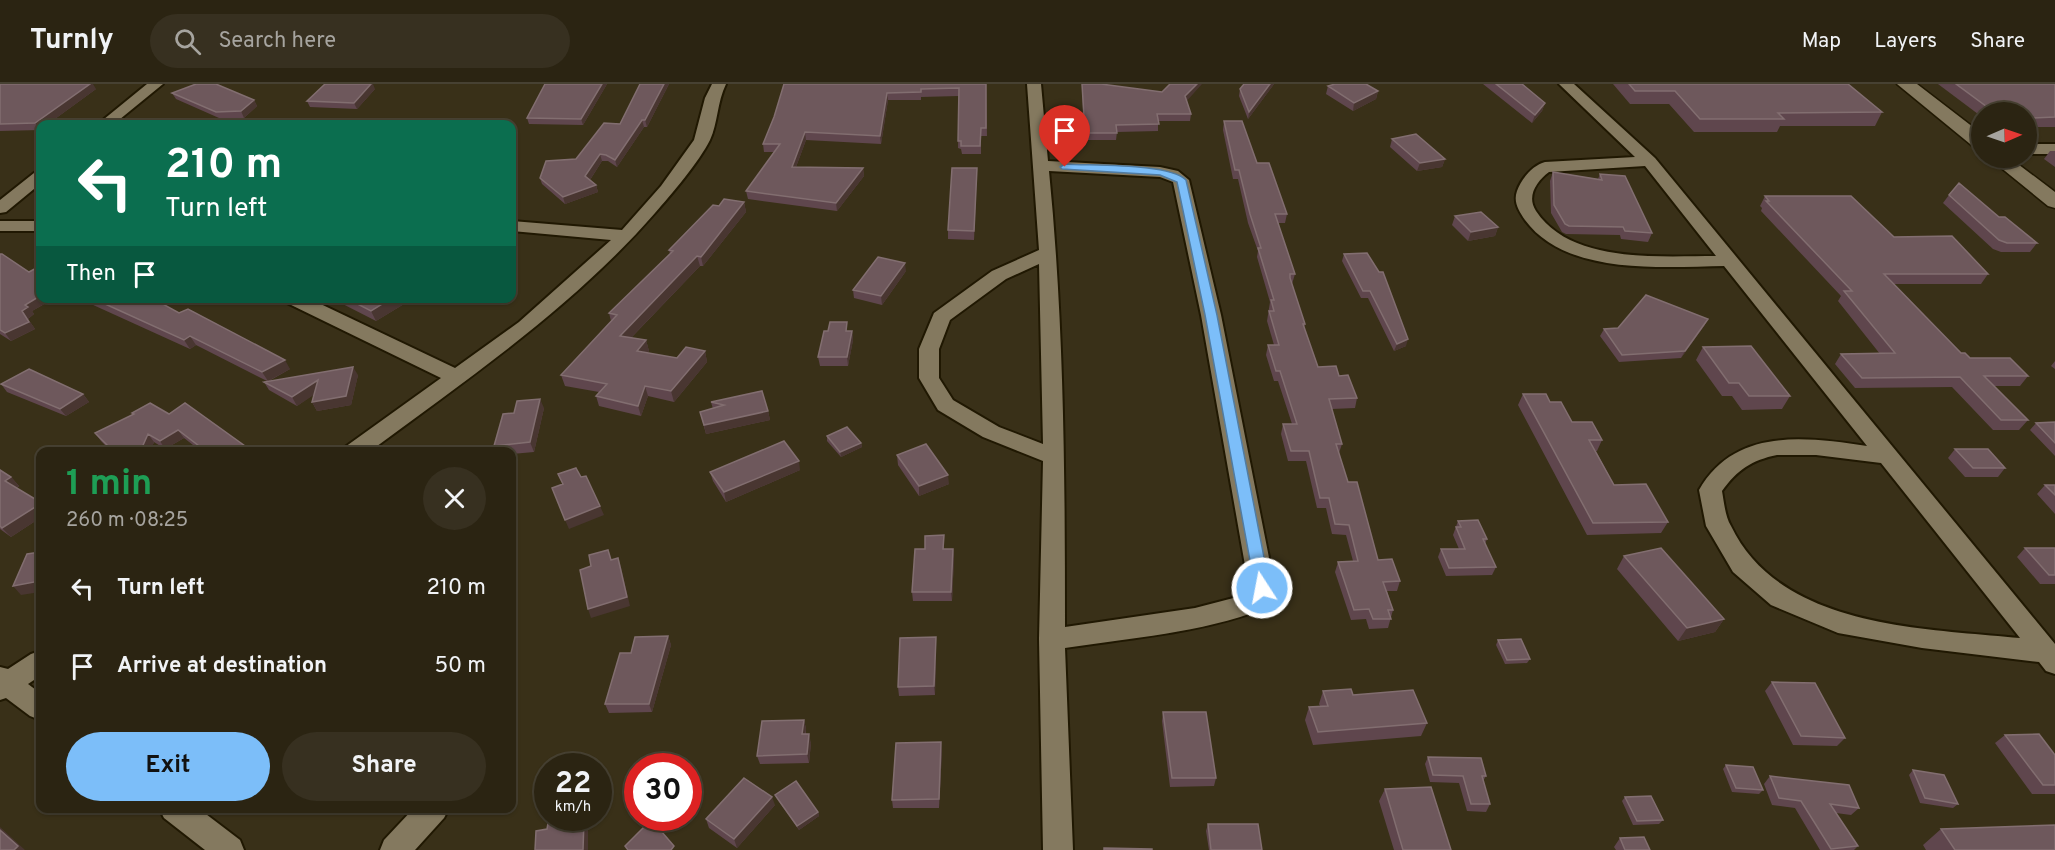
<!DOCTYPE html>
<meta charset="utf-8">
<style>
body{margin:0;font-family:Overpass,sans-serif;background:#373020;color:#f1f3f6;height:100vh;display:flex;flex-direction:column;font-size:22px;white-space:nowrap}
*{box-sizing:border-box;margin:0}
p{font-size:20px;color:#a6a49f}
.icon{flex:none;width:33px;height:33px;fill:none;stroke:currentColor;stroke-width:2;stroke-linecap:round;stroke-linejoin:round}
.map{position:relative;flex:1;overflow:hidden}
.details{position:absolute;left:36px;top:363px;width:480px;height:366px;display:flex;flex-direction:column;background:#2b2412;border-radius:12px;box-shadow:0 2px 4px #0004,0 0 0 2px #474132}
.details>*{flex:none}
.banner{position:absolute;left:36px;top:36px;width:480px;height:183px;border-radius:12px;box-shadow:0 2px 4px #0004,0 0 0 2px #474132;background:#0b6e4f;color:#fff;overflow:hidden}
.needle{width:39px;rotate:88deg}
.buttons{position:absolute;left:1971px;top:18px;display:grid;gap:12px}
.buttons a{display:grid;place-items:center;width:66px;height:66px;border-radius:50%;background:#2b2412;box-shadow:0 2px 4px #0004,0 0 0 2px #474132;font-size:30px}
.speed{position:absolute;left:534px;top:669px;display:flex;gap:12px;font-size:30px;font-weight:700;text-align:center}
.speed>*{display:grid;place-content:center;width:78px;height:78px;border-radius:50%;background:#2b2412;box-shadow:0 2px 4px #0004,0 0 0 2px #474132;line-height:1}
.speed small{font-size:15px;font-weight:400}
.speed .limit{border:9px solid #d22;background:#fff;color:#111}
.pin{position:absolute;display:grid;place-items:center;width:51px;height:51px;color:#fff;margin:-62px -26px;border-radius:50% 50% 50% 0;rotate:-45deg;box-shadow:0 0 6px #0007}
.pin .icon{rotate:45deg}
.me{position:absolute;width:66px;margin:-33px;rotate:349deg;stroke-linejoin:round;filter:drop-shadow(0 0 4px #0008)}
.turn{display:flex;align-items:center;gap:21px;height:126px;padding:0 30px;font-size:27px}
.turn .icon{width:78px;height:78px;stroke-width:2.5}
.turn b{display:block;font-size:42px;line-height:51px}
.then{display:flex;align-items:center;height:57px;padding:0 30px;background:#0003;gap:12px;font-size:22px}
.round{display:grid;place-items:center;flex:none;width:63px;height:63px;border-radius:32px;background:#373020}
.overview{display:flex;align-items:center;justify-content:space-between;height:102px;padding:0 30px}
h1{font-size:36px;font-weight:700;line-height:45px;color:#1e9e55}
.action{display:flex;gap:12px;margin-top:auto;padding:12px 30px}
.action a{flex:1;height:69px;border-radius:36px;background:#7cbef9;color:#111;font-size:24px;font-weight:700;line-height:69px;text-align:center}
.action a+a{background:#373020;color:#f1f3f6}
ul{padding:0;list-style:none}
li{display:flex;align-items:center;gap:18px;height:78px;padding:0 30px}
li div{flex:1}
li b{display:block;font-size:22px}
li em{font-style:normal}
header{display:flex;align-items:center;gap:36px;box-sizing:border-box;height:84px;padding:0 30px;background:#2b2412;border-bottom:2px solid #474132}
header strong{font-size:28px}
nav{display:flex;gap:33px;margin-inline-start:auto;font-size:21px}
.search{width:420px;height:54px;background:#373020;display:flex;align-items:center;gap:15px;box-sizing:border-box;padding:0 21px;border-radius:33px;color:#a6a49f;font-size:22px}
.map>svg:first-child{display:block}
.lines{fill:none;stroke-linecap:round;stroke-linejoin:round}
.minor-casing{stroke:#201802;stroke-width:4}
.tertiary-casing{stroke:#201802;stroke-width:3}
.minor{fill:#84795f;fill-rule:evenodd}
.tertiary{fill:#84795f;fill-rule:evenodd}
.wall{fill:#5f464d}
.shaded-wall{fill:#493631}
.building{fill:#6e585c;stroke:#826e70;stroke-width:1.5}
.route{fill:#7cbef9;stroke:#517ca2;stroke-width:1.5}
</style>
<header>
<strong>Turnly</strong>
<div class="search"><svg class="icon" aria-label="search" viewBox="0 0 24 24"><circle cx="10" cy="10" r="6"/><path d="M15 15l6 6"/></svg>Search here</div>
<nav><a>Map</a><a>Layers</a><a>Share</a></nav>
</header>
<div class="map">
<svg width="2055" height="766" viewBox="0 0 2055 766">
<rect width="100%" height="100%" fill="#393018"/>
<g class="lines">
<g class="minor-casing">
<path id="minor" d="M147,0H163L114,40H98Z
M712,0H726C717,18 718,39 710,56C699,78 671,111 655,129C573,223 469,294 369,368H342L345,363L441,294L285,218L283,214H308L455,284L519,238L611,156L512,147V137L622,146L661,102L694,56L705,14Z
M1027,0H1041L1048,77L1160,83L1178,87L1189,96L1221,231L1275,504L1263,525C1201,549 1131,554 1065,564L1073,766H1043L1039,555L1043,377L983,353L938,326L919,294V265L934,229L992,187L1039,166ZM1049,87L1160,93L1173,98L1201,231L1249,504L1245,511L1195,524L1065,543C1065,391 1064,239 1049,87ZM1039,180L1043,360L999,343L953,316L939,294V265L950,236L1006,195Z
M1559,0H1574L1655,74L2055,560V590L2046,587L2039,578L1922,564L1838,549L1771,521L1733,488L1706,442L1699,406C1735,343 1805,353 1867,362L1724,182C1663,183 1566,192 1525,136C1519,127 1513,118 1517,107C1521,95 1533,81 1545,78L1635,73ZM1645,82L1716,172C1660,172 1571,180 1536,127C1526,112 1537,97 1549,88ZM1777,371H1816L1881,379L2020,554C1922,544 1780,544 1731,442C1725,432 1724,418 1722,407C1737,386 1752,376 1777,371Z
M2026,60H2055V70H2026Z
M40,87V100L6,128L0,129V116L34,89Z
M0,137H40V147H0Z
M40,567V592L28,600L40,609V636L30,632L6,614L0,616V583L8,585L31,570Z
M159,724H198L240,756L244,766H205L164,734Z
M414,724H449L444,734L415,766H380L384,756Z"/>
</g>
<g class="tertiary-casing">
<path id="tertiary" d="M1897,0H1917L1982,50V66L1975,64Z
M1989,74H2010L2055,108V124L2048,122Z"/>
</g>
<use href="#minor" class="minor"/>
<use href="#tertiary" class="tertiary"/>
</g>
<path class="wall" d="M0,0L96,5L48,40H40V46L0,47Z
M545,0H607L583,41L529,40L527,34Z
M640,0H669L647,43H644L617,83L608,77H602L590,96L596,101L598,108L565,120L542,100L540,94L576,75L620,40Z
M784,0H986L987,52H981V70H962L961,65L958,64L959,12L921,13V16H888L881,60L806,56L796,83L863,84L864,92L837,127L748,115L746,107L774,68H764L763,60L774,33Z
M1082,0L1187,17L1191,30L1190,37H1158V47L1117,48L1116,56H1084Z
M1274,0L1248,35L1239,12L1240,5Z
M1483,0H1522L1545,19L1542,27L1532,39Z
M1613,0H1848L1882,28L1875,42H1780L1777,48H1694L1669,20H1630Z
M1938,0H2055V43H2026V28H1982V33Z
M1328,2L1378,7L1376,15L1353,27L1326,10Z
M375,5L357,25L310,23L307,17Z
M172,9L254,16L257,22L244,34H219L176,15Z
M1224,37L1257,79L1287,130L1285,139H1278L1295,190L1292,200L1305,240L1304,244L1318,283L1339,292L1357,314L1355,324L1332,325L1342,360L1339,369L1348,398L1378,476L1400,497L1397,507H1387L1393,526L1388,544L1369,545L1366,535L1351,536L1335,488L1338,478L1353,477L1346,451L1332,450L1326,424H1317L1306,377H1288L1281,350L1283,340H1292L1278,297H1274L1266,271L1268,261H1274L1267,237L1270,218L1257,173L1258,167L1248,139L1238,95H1233L1223,46Z
M1392,55L1445,75L1442,83L1417,87L1390,63Z
M2050,67H2055V83L2044,75Z
M977,84L974,156L948,155V146Z
M1553,88L1598,95L1600,90L1652,149L1648,158L1621,155L1620,151L1566,150L1562,148L1551,129L1550,97Z
M1949,111L2037,159L2030,168H2001L1993,165L1943,119Z
M1765,112L1894,153L1988,190L1981,200H1894L1961,269L1970,274L2028,292L2020,302H1994L2028,336L2019,346H1993L1952,303L1855,304L1835,280L1841,270H1880L1838,217L1841,212L1761,127L1762,124L1760,122Z
M744,118L746,128L703,182H700L631,254L646,256L649,267L647,269L677,274L705,267L707,278L674,318L648,312L641,332L599,322L596,312L599,308L565,302L561,291L611,237L609,229L670,170L669,166L719,122Z
M1455,132L1498,143L1495,152L1468,157L1452,141Z
M1367,169L1406,262L1394,267L1368,214H1361L1342,177L1344,170Z
M0,170L40,214H55L32,227L34,230L28,235L35,245L11,257L0,250Z
M906,187L882,221L854,214L853,206Z
M87,214H152L179,229L290,285L269,297L358,291L351,321L317,327L312,318L314,310L297,322L269,306L264,298L267,297L196,261L190,265L91,220Z
M331,214H422L416,219L409,217L376,237Z
M1708,235L1704,242L1681,274L1619,278L1600,252L1604,245L1618,244Z
M849,247H852L853,256L848,282H820L818,273Z
M1703,263L1790,312L1782,325L1742,326L1732,312H1722L1696,276Z
M2055,277V285L2051,282Z
M1,300L83,310L89,318L66,332L7,308Z
M1523,310L1550,318L1572,338L1602,356L1597,367H1596L1614,401L1668,438L1661,449L1587,451L1518,321Z
M711,318L768,327L770,336L706,350L700,328L713,325Z
M544,324L534,368L512,370V368H497L494,362L514,329Z
M132,329L169,330L248,368H202L184,354L165,365L154,358L150,368H112L101,357L95,349L133,331Z
M2055,338V372L2030,346L2036,339Z
M827,352L861,359L862,363L841,373L827,357Z
M1955,365L2005,384L1998,393H1965L1948,374Z
M897,371L949,400L919,412L898,381Z
M0,386L11,393L19,402L17,404L40,418V434L11,453L0,445Z
M800,386L726,418L713,397L710,388Z
M2045,401H2055V430L2037,410Z
M1458,437L1487,455L1485,460L1496,483L1492,491L1446,492L1438,473L1441,465H1459L1453,451Z
M944,461V465H953L954,474L952,517H913L912,508L925,465Z
M2025,464H2055V500H2040L2017,473Z
M1624,472L1724,535L1715,548L1678,557L1617,485Z
M668,552L671,561L652,628L609,629L605,620L631,569Z
M936,553V562L935,611L899,612L898,603Z
M1498,556L1530,575L1527,579L1505,580L1496,561Z
M1772,598L1845,654L1837,662L1793,661L1765,607Z
M1323,607L1353,611L1427,639L1421,652L1313,661L1305,636L1309,623L1320,622L1319,620Z
M1163,628L1216,694L1214,702L1170,703L1162,637Z
M804,636L806,645V650L811,659L809,679L760,680L757,672Z
M2005,651L2055,671V710H2032L1995,659Z
M942,667L939,724H893L892,716Z
M1428,673L1486,692L1483,697L1490,720L1486,728L1467,727L1459,699L1430,698L1425,680Z
M1726,681L1763,706L1759,710L1732,708L1723,685Z
M1913,686L1958,720L1953,724L1920,719L1909,691Z
M1770,692L1859,724L1851,731L1836,729L1858,762L1854,766H1820L1795,724L1772,721L1764,700Z
M1385,705L1451,766H1394L1379,717Z
M775,711L818,728L819,732L799,746L777,715Z
M1625,713L1663,736L1659,740L1633,741L1622,717Z
M775,721L737,764L709,744L706,735Z
M1208,740L1262,766H1209L1206,747Z
M1941,745L2055,766H1926L1923,761Z
M1620,754L1650,766H1616L1614,763Z"/>
<path class="shaded-wall" d="M90,0H93L96,5L48,40H40V46L35,39Z
M371,0H373L375,5L357,25L354,19Z
M602,0H607L583,41L581,35Z
M664,0H669L647,43L645,36Z
M1197,0H1202L1185,19V12Z
M1270,0H1274L1248,35L1249,28Z
M1378,7L1376,15L1353,27L1354,19Z
M887,9L888,16L881,60L880,52Z
M254,16L257,22L244,34L241,27Z
M1545,19L1542,27L1532,39L1535,31Z
M642,36L644,43L617,83L615,76Z
M805,48L806,56L793,91L792,83Z
M600,70L602,77L588,99L585,92Z
M1445,75L1442,83L1417,87L1420,79Z
M863,84L864,92L837,127L836,119Z
M977,84V92L974,156V147Z
M596,101L598,108L565,120L563,113Z
M744,118L746,128L703,182L701,173Z
M1498,143L1495,152L1468,157L1471,148Z
M697,172L700,182L623,262L620,252Z
M905,179L906,187L882,221L881,212Z
M40,212V214H55L32,227L34,230L28,235L35,245L11,257L5,249L22,227L25,221Z
M392,214H408L409,217L376,237L371,227Z
M414,214H422L416,219Z
M1708,235L1704,242L1681,274L1685,267Z
M852,247L853,256L848,282L847,273Z
M190,252L196,261L190,265L184,256Z
M1408,255L1406,262L1394,267L1397,260Z
M646,256L649,267L640,277L637,267Z
M705,267L707,278L674,318L671,307Z
M285,276L290,285L268,297L262,288Z
M353,283L358,291L351,321L317,327L312,318Z
M318,296L323,305L297,322L292,313Z
M645,302L648,312L641,332L638,322Z
M83,310L89,318L66,332L60,325Z
M540,315L544,324L534,368L530,358Z
M768,327L770,336L706,350L704,341Z
M178,346L184,354L165,365L160,357Z
M148,350L154,358L150,368H140Z
M861,359L862,363L841,373L840,368Z
M245,362L248,368H236Z
M799,377L800,386L726,418L724,408Z
M948,391L949,400L919,412V402Z
M11,393L19,402L13,406L5,397Z
M40,420V434L11,453L2,444Z
M600,422L604,431L569,445L565,436Z
M953,465L954,474L952,517L951,508Z
M618,474L621,483L630,522L591,534L588,525Z
M40,497V508L21,511L13,502Z
M1724,535L1715,548L1678,557L1687,544Z
M668,552L671,561L652,628L649,620Z
M936,553V562L935,611L934,602Z
M804,636L806,645L804,659L802,650Z
M809,650L811,659L809,679L807,670Z
M941,658L942,667L939,724V715Z
M689,693L691,697L695,720L688,722Z
M772,713L775,721L737,764L734,755Z
M818,728L819,732L799,746L797,742Z
M578,734H583L582,746L577,738Z
M584,736L588,744V766H583Z
M0,743L25,766H14L0,746Z"/>
<path class="building" d="M0,0H90L35,39L0,40Z
M196,0H216L254,16L241,27L216,28L172,9Z
M325,0H371L354,19L307,17Z
M545,0H602L581,35L527,34Z
M640,0H664L645,36H642L615,76L606,71L600,70L585,92L596,101L563,113L540,94L546,77L576,75L604,39L620,40Z
M784,0H986V44H981L980,62H961V57H958L959,4L921,5V8L887,9L880,52L805,48L792,83L863,84L836,119L746,107L780,60H763L774,33Z
M1082,0H1101L1162,8L1170,0H1197L1185,12L1191,30H1157L1159,40L1116,41L1117,49H1085Z
M1244,0H1270L1249,28L1240,5Z
M1335,0H1366L1378,7L1354,19L1328,2Z
M1496,0H1522L1545,19L1535,31Z
M1629,0H1848L1882,28L1778,29L1784,35H1700L1675,7H1635Z
M1956,0H2055V33L2033,34L2026,30V28H1994Z
M1224,37H1242L1257,79H1269L1287,130H1275L1295,190H1290V194L1305,240H1303L1318,283L1336,282L1339,292L1348,291L1357,314L1329,315L1342,360H1336L1348,398H1357L1378,476L1392,475L1400,497L1383,498L1393,526H1388L1391,535H1373L1369,525L1354,526L1338,478L1358,477L1349,441L1335,440L1329,414H1320L1309,367H1291L1283,340H1297L1280,287H1276L1268,261H1279L1269,227H1274L1271,216H1274L1258,164H1261L1250,130L1239,86H1235Z
M1416,50L1445,75L1420,79L1392,55Z
M952,84H977L974,147L948,146Z
M1553,88L1602,96L1600,90L1625,92L1652,149L1625,147L1623,143L1569,142L1565,140L1554,121Z
M1959,99L1999,133H2005L2037,159H2007L1999,156L1949,111Z
M1765,112H1851L1894,153L1952,152L1988,190H1884L1961,269H1965L1970,274H2010L2028,292H1984L2028,336H2001L1960,293L1862,294L1841,270L1895,269L1844,207H1852L1766,117H1769Z
M724,115L744,118L701,173L697,172L620,252L646,256L637,267L677,274L686,263L705,267L671,307L645,302L638,322L596,312L607,300L561,291L617,231L609,229L673,167L669,166L713,121L719,122Z
M1481,128L1498,143L1471,148L1455,132Z
M1367,169L1379,188H1383L1408,255L1397,260L1370,207H1363L1344,170Z
M0,170H2L29,188L40,182V212L25,221L28,223L22,227L29,238L5,249L0,246Z
M878,173L905,179L881,212L853,206Z
M1646,211L1708,235L1685,267L1622,271L1604,245L1618,244Z
M92,214H152L179,229L188,225L285,276L262,288L190,252L184,256Z
M346,214H392L371,227Z
M830,238H847L846,247H852L847,273H818L824,247H828Z
M1751,262L1790,312H1749L1739,299H1729L1703,263Z
M353,283L346,312L312,318L318,296L292,313L264,298Z
M29,285L83,310L60,325L1,300Z
M762,307L768,327L704,341L700,328L724,321L711,318Z
M1523,310H1546L1550,318H1561L1572,338H1592L1602,356H1589L1614,401L1646,400L1668,438L1593,439Z
M540,315L530,358L494,362L503,330L514,329L517,317Z
M150,319L169,330L185,319L245,362L236,368H207L178,346L160,357L148,350L140,368H114L95,349L134,330L132,329Z
M2055,338V359L2036,339Z
M847,343L861,359L840,368L827,352Z
M784,357L799,377L724,408L710,388Z
M926,360L948,391L919,402L897,371Z
M1955,365H1988L2005,384H1973Z
M576,384L581,393L586,392L600,422L565,436L552,404L563,400L558,390Z
M0,386L11,393L5,397L40,418V420L2,444L0,442Z
M2045,401H2055V411Z
M1478,436L1487,455H1483L1496,483L1449,484L1441,465H1465L1456,443H1461L1458,437Z
M944,451L943,465H953L951,508H912L915,465H925V452Z
M1661,464L1724,535L1687,544L1624,472Z
M2025,464H2055V491H2049Z
M608,466L611,476L618,474L627,513L588,525L580,486L591,482L589,471Z
M40,468V497L13,502L27,470Z
M668,552L649,620H605L620,569H631L635,553Z
M936,553L934,602L898,603L900,554Z
M1521,555L1530,575L1507,576L1498,556Z
M1772,598L1815,599L1845,654L1801,652Z
M1351,605L1353,611L1413,606L1427,639L1318,648L1309,623L1328,622L1323,607Z
M1163,628H1206L1216,694H1172Z
M804,636L802,650H809L807,670L757,672L762,637Z
M2039,650L2055,671V701H2043L2005,651Z
M941,658L939,715L892,716L896,659Z
M1428,673L1481,674L1486,692H1482L1490,720H1471L1463,692L1433,691Z
M1726,681L1753,683L1763,706L1736,704Z
M1913,686L1944,691L1958,720L1925,714Z
M1770,692L1849,701L1859,724L1830,720L1858,762L1831,765L1801,717L1779,714Z
M688,693L693,715L688,717Z
M744,694L772,713L734,755L706,735Z
M796,697L818,728L797,742L775,711Z
M1431,703L1451,766H1403L1385,705Z
M1651,712L1663,736L1637,737L1625,713Z
M549,734H578L577,738L584,736L583,766H535L536,747L547,745Z
M647,740H655L674,762L671,766H628L625,762Z
M1208,740H1258L1262,766H1211Z
M2055,741V766H1955L1941,745Z
M0,746L18,762L14,766H0Z
M1644,753L1650,766H1625L1620,754Z
M1104,764L1152,765V766H1104Z"/>
<path class="route" d="M1065,80C1092,82 1169,79 1186,96L1217,231L1270,504L1268,508H1257L1255,504L1205,231L1177,98L1160,91L1062,85L1060,83Z"/>
</svg>
<div class="buttons">
<a><svg class="needle" viewBox="-14 -14 28 28"><path d="M0-13l5 13h-10z" fill="#e53935"/><path d="M0 13l5-13h-10z" fill="#a6a49f"/></svg></a>
</div>
<div class="speed"><div>22<small>km/h</small></div><div class="limit">30</div></div>
<div class="pin" style="left:1065px;top:83px;background:#d93025"><svg class="icon" aria-label="arrive" viewBox="0 0 24 24"><path d="M6 21V4h12l-3 4 3 4H6"/></svg></div>
<svg class="me" style="left:1262px;top:504px" viewBox="-20 -20 40 40"><circle r="17" fill="#7cbef9" stroke="#fff" stroke-width="3"/><path d="M0-11L8 9 0 5-8 9z" fill="#fff"/></svg>
<div class="banner">
<div class="turn"><svg class="icon" aria-label="left" viewBox="0 0 24 24"><path d="M17 20v-9H6M10 6l-5 5 5 5"/></svg><div><b>210 m</b>Turn left</div></div>
<div class="then">Then<svg class="icon" aria-label="arrive" viewBox="0 0 24 24"><path d="M6 21V4h12l-3 4 3 4H6"/></svg></div>
</div>
<section class="details">
<div class="overview"><div><h1>1 min</h1><p>260 m · 08:25</p></div><a class="round"><svg class="icon" aria-label="close" viewBox="0 0 24 24"><path d="M6 6l12 12M18 6L6 18"/></svg></a></div>
<ul>
<li><svg class="icon" aria-label="left" viewBox="0 0 24 24"><path d="M17 20v-9H6M10 6l-5 5 5 5"/></svg><div><b>Turn left</b></div><em>210 m</em></li>
<li><svg class="icon" aria-label="arrive" viewBox="0 0 24 24"><path d="M6 21V4h12l-3 4 3 4H6"/></svg><div><b>Arrive at destination</b></div><em>50 m</em></li>
</ul>
<div class="action"><a>Exit</a><a>Share</a></div>
</section>
</div>
